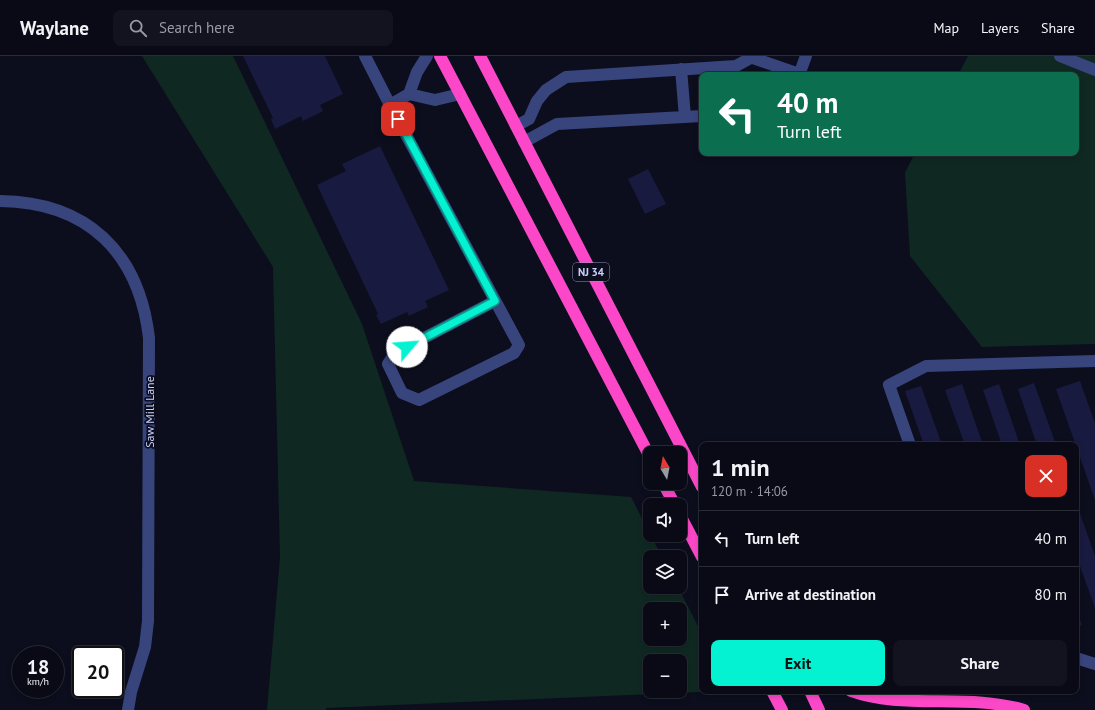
<!DOCTYPE html>
<meta charset="utf-8">
<style>
body{margin:0;font-family:"PT Sans",sans-serif;background:#12131f;color:#f1f3f6;height:100vh;display:flex;flex-direction:column;font-size:15px;white-space:nowrap}
*{box-sizing:border-box;margin:0}
p{font-size:13px;color:#999aa1}
.icon{flex:none;width:22px;height:22px;fill:none;stroke:currentColor;stroke-width:2;stroke-linecap:round;stroke-linejoin:round}
.map{position:relative;flex:1;overflow:hidden}
.side{position:absolute;left:699px;top:386px;width:380px;height:252px;display:flex;flex-direction:column;background:#090a16;border-radius:8px;box-shadow:0 2px 6px #0003,0 0 0 1px #292b35}
.side>*{flex:none}
.guide{position:absolute;left:699px;top:16px;width:380px;height:84px;border-radius:8px;box-shadow:0 2px 6px #0003,0 0 0 1px #292b35;background:#0b6e4f;color:#fff;overflow:hidden}
.needle{width:26px;rotate:350deg}
.tools{position:absolute;left:643px;top:390px;display:grid;gap:8px}
.tools a{display:grid;place-items:center;width:44px;height:44px;border-radius:8px;background:#090a16;box-shadow:0 2px 6px #0003,0 0 0 1px #292b35;font-size:20px}
.speed{position:absolute;left:12px;top:590px;display:flex;gap:8px;font-size:20px;font-weight:700;text-align:center}
.speed>*{display:grid;place-content:center;width:52px;height:52px;border-radius:50%;background:#090a16;box-shadow:0 2px 6px #0003,0 0 0 1px #292b35;line-height:1}
.speed small{font-size:10px;font-weight:400}
.speed .limit{border:2px solid #111;border-radius:6px;background:#fff;color:#111}
.pin{position:absolute;display:grid;place-items:center;width:34px;height:34px;color:#fff;margin:-17px;border-radius:8px;box-shadow:0 2px 6px #0006}
.me{position:absolute;width:44px;margin:-22px;rotate:63deg;stroke-linejoin:round;filter:drop-shadow(0 0 3px #0008)}
.turn{display:flex;align-items:center;gap:14px;height:84px;padding:0 12px;font-size:18px}
.turn .icon{width:52px;height:52px;stroke-width:2.5}
.turn b{display:block;font-size:28px;line-height:34px}
.round{display:grid;place-items:center;flex:none;width:42px;height:42px;border-radius:8px;background:#12131f}
.overview{display:flex;align-items:center;justify-content:space-between;height:68px;padding:0 12px}
h1{font-size:24px;font-weight:600;line-height:30px}
.cta{display:flex;gap:8px;margin-top:auto;padding:8px 12px}
.cta a{flex:1;height:46px;border-radius:8px;background:#04f1d2;color:#111;font-size:16px;font-weight:600;line-height:46px;text-align:center}
.cta a+a{background:#12131f;color:#f1f3f6}
ul{padding:0;list-style:none}
li{display:flex;align-items:center;gap:12px;height:56px;padding:0 12px;border-top:1px solid #292b35}
li div{flex:1}
li b{display:block;font-size:15px}
li em{font-style:normal}
header{display:flex;align-items:center;gap:24px;box-sizing:border-box;height:56px;padding:0 20px;background:#090a16;border-bottom:1px solid #292b35}
header strong{font-size:19px}
nav{display:flex;gap:22px;margin-inline-start:auto;font-size:14px}
.search{width:280px;height:36px;background:#12131f;display:flex;align-items:center;gap:10px;box-sizing:border-box;padding:0 14px;border-radius:8px;color:#999aa1;font-size:15px}
.map>svg:first-child{display:block}
.green{fill:#102822;fill-rule:evenodd}
.building{fill:#191a3f}
.lines{fill:none;stroke-linecap:round;stroke-linejoin:round}
.minor{stroke:#38457d;stroke-width:12}
.highway{stroke:#fc48c8;stroke-width:12}
.route-casing{stroke:#039d88;stroke-width:10}
.route{stroke:#04f1d2;stroke-width:7}
.labels{text-anchor:middle;dominant-baseline:central;stroke-width:3.5;stroke-linejoin:round;paint-order:stroke}
.shield{fill:#0c0e1e;stroke:#9296bb;stroke-width:1}
.shield-label{font-size:11px;font-weight:bold;fill:#cbd1fe}
.street-label{font-size:12px;fill:#cbd1fe;stroke:#0c0e1e}
</style>
<header>
<strong>Waylane</strong>
<div class="search"><svg class="icon" aria-label="search" viewBox="0 0 24 24"><circle cx="10" cy="10" r="6"/><path d="M15 15l6 6"/></svg>Search here</div>
<nav><a>Map</a><a>Layers</a><a>Share</a></nav>
</header>
<div class="map">
<svg width="1095" height="654" viewBox="0 0 1095 654">
<rect width="100%" height="100%" fill="#0c0e1e"/>
<path class="green" d="M142,0H233L362,268L414,425L631,441L662,501H650V531H678L702,578V635H721L326,652V654H267L280,501L273,211ZM650,553H680V583H650ZM650,605H680V635H650Z
M968,0H1095V288L982,291L910,200L905,117L915,97H1076V19H958Z"/>
<path class="building" d="M243,0H325L343,38L320,49L323,55L303,65L301,60L275,73L271,63L273,62Z
M380,90L449,234L425,245L428,251L409,260L407,256L381,268L376,259L378,258L317,129L346,115L342,108Z
M648,113L666,148L645,158L628,123Z
M1080,325L1095,367V444L1056,333Z
M1034,327L1056,389H1037L1018,333Z
M962,328L983,389H965L945,334Z
M999,328L1020,389H1002L983,334Z
M921,330L942,389H924L905,335Z
M1076,446L1095,500V552L1076,499Z
M1076,553L1082,569L1076,571Z"/>
<g class="lines">
<path class="minor" d="M365,0L390,49
M427,0L417,16L409,38L390,49L519,289L514,297L419,344L402,337L388,308L395,297L495,245
M1060,0L1095,14
M753,2L799,18
M681,13L685,61
M799,19L806,0
M409,38L435,44L460,38
M516,70L529,63L537,45L546,34L566,21L736,10L754,0
M524,86L557,68L702,60
M0,145C87,146 139,196 149,282L148,565L145,591L131,636L128,654
M910,389L889,329L926,310L1095,305
M1076,602L1095,608"/>
<path class="highway" d="M440,0L650,401
M480,0L702,431
M663,427L675,449
M680,459L702,501
M772,635L782,654
M810,635L819,654
M851,635C902,654 969,637 1024,654"/>
</g>
<g class="lines">
<g class="route-casing">
<path id="route" d="M398,63L495,245L407,291"/>
</g>
<use href="#route" class="route"/>
</g>
<g class="labels">
<rect class="shield" x="573" y="207" width="36" height="18" rx="3"/>
<g class="shield-label">
<text x="591" y="216">NJ 34</text>
</g>
<g class="street-label">
<text transform="translate(149 356) rotate(-90)">Saw Mill Lane</text>
</g>
</g>
</svg>
<div class="tools">
<a><svg class="needle" viewBox="-14 -14 28 28"><path d="M0-13l5 13h-10z" fill="#e53935"/><path d="M0 13l5-13h-10z" fill="#999aa1"/></svg></a>
<a><svg class="icon" aria-label="sound" viewBox="0 0 24 24"><path d="M4 9h4l5-4v14l-5-4H4zM17 9q2 3 0 6"/></svg></a>
<a><svg class="icon" aria-label="layers" viewBox="0 0 24 24"><path d="M12 4l9 5-9 5-9-5zM3 14l9 5 9-5"/></svg></a>
<a>+</a>
<a>−</a>
</div>
<div class="speed"><div>18<small>km/h</small></div><div class="limit">20</div></div>
<div class="pin" style="left:398px;top:63px;background:#d93025"><svg class="icon" aria-label="arrive" viewBox="0 0 24 24"><path d="M6 21V4h12l-3 4 3 4H6"/></svg></div>
<svg class="me" style="left:407px;top:291px" viewBox="-20 -20 40 40"><circle r="19" fill="#fff"/><path d="M0-13L10 11 0 6-10 11z" fill="#04f1d2"/></svg>
<div class="guide">
<div class="turn"><svg class="icon" aria-label="left" viewBox="0 0 24 24"><path d="M17 20v-9H6M10 6l-5 5 5 5"/></svg><div><b>40 m</b>Turn left</div></div>
</div>
<section class="side">
<div class="overview"><div><h1>1 min</h1><p>120 m · 14:06</p></div><a class="round" style="background:#d93025;color:#fff"><svg class="icon" aria-label="close" viewBox="0 0 24 24"><path d="M6 6l12 12M18 6L6 18"/></svg></a></div>
<ul>
<li><svg class="icon" aria-label="left" viewBox="0 0 24 24"><path d="M17 20v-9H6M10 6l-5 5 5 5"/></svg><div><b>Turn left</b></div><em>40 m</em></li>
<li><svg class="icon" aria-label="arrive" viewBox="0 0 24 24"><path d="M6 21V4h12l-3 4 3 4H6"/></svg><div><b>Arrive at destination</b></div><em>80 m</em></li>
</ul>
<div class="cta"><a>Exit</a><a>Share</a></div>
</section>
</div>
